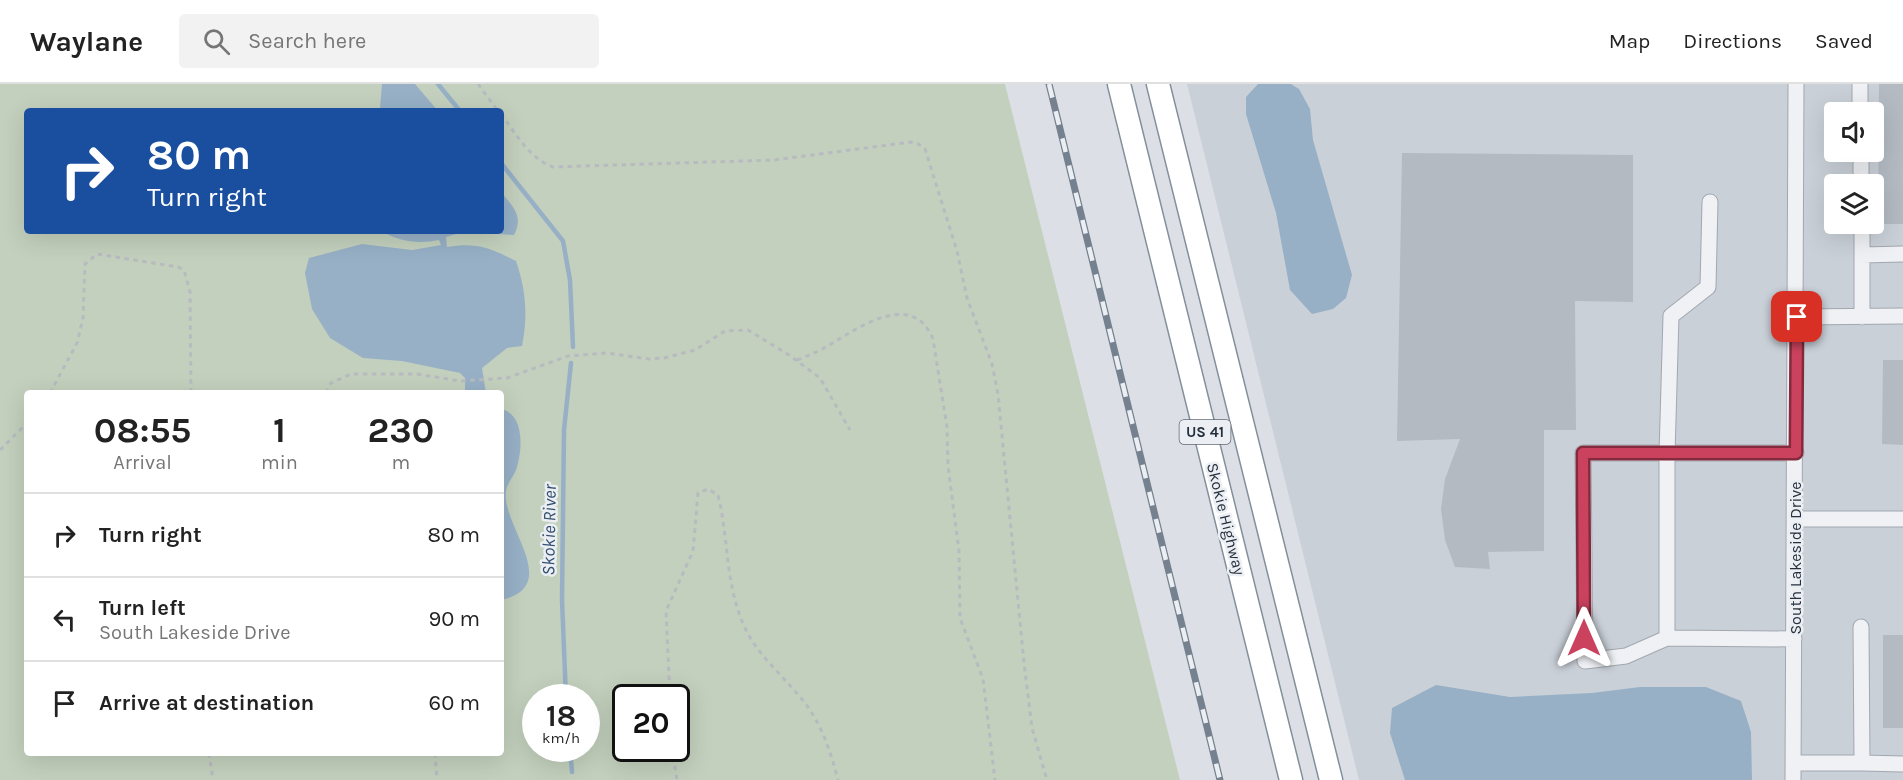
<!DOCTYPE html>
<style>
body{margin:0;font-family:Karla,sans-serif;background:#f2f2f2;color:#222;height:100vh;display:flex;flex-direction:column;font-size:22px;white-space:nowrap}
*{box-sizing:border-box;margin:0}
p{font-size:20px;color:#767676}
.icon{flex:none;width:33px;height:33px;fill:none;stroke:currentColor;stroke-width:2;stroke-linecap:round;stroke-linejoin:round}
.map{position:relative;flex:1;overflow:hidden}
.details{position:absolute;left:24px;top:306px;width:480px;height:366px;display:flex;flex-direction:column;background:#fff;border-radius:6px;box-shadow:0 6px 24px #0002}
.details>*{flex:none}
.guide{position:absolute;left:24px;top:24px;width:480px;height:126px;border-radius:6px;box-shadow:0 6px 24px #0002;background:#1a4fa0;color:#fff;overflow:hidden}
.buttons{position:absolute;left:1824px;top:18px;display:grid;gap:12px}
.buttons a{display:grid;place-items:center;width:60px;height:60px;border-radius:6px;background:#fff;box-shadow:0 6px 24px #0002;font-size:30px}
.speed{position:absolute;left:522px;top:600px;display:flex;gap:12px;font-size:30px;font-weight:700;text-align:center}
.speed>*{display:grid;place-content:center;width:78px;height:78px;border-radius:50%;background:#fff;box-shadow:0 6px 24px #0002;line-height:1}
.speed small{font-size:15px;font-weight:400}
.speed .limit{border:3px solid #111;border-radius:9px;background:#fff;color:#111}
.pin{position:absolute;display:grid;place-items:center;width:51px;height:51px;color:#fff;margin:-26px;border-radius:12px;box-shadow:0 3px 9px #0006}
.me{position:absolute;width:66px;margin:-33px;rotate:0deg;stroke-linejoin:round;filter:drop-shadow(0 0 4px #0008)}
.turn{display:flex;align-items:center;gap:21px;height:126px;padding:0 24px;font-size:27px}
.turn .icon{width:78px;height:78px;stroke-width:2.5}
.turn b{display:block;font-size:42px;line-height:51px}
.eta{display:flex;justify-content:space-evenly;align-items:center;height:102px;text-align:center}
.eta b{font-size:36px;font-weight:700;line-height:42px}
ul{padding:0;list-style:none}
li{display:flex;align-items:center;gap:18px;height:84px;padding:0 24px;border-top:2px solid #e0e0e0}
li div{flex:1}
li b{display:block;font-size:22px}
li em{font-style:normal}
header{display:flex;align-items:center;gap:36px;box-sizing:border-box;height:84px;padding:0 30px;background:#fff;border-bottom:2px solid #e0e0e0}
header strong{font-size:28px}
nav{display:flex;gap:33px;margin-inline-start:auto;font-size:21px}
.search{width:420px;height:54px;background:#f2f2f2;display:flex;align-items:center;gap:15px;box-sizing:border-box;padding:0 21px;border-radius:6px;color:#767676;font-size:22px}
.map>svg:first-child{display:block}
.built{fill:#cad0d8;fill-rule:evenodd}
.green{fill:#c3d0bd;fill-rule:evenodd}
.water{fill:#97b0c6}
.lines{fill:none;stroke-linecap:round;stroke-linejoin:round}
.stream{stroke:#97b0c6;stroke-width:4.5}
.building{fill:#b4bac2}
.minor-casing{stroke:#a2a7b0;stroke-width:17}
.highway-casing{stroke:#848f9c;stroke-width:25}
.path{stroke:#b7bbc0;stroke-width:3;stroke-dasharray:4.5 4.5;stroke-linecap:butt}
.minor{stroke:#eff1f4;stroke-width:15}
.highway{stroke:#fff;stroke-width:22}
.rail-casing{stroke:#76818f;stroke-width:7}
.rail{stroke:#ebeff4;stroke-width:4.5;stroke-dasharray:14;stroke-linecap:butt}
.route-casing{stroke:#832b3d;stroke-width:15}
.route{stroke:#ca425e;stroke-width:10}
.labels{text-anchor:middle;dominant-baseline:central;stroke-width:5;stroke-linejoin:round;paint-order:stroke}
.shield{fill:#ebeff4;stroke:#616973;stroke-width:1.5}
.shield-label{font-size:15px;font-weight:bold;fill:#262f3c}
.street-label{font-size:16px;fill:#262f3c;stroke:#ebeff4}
.water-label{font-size:18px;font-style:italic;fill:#32506e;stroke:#ebeff4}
</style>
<header>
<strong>Waylane</strong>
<div class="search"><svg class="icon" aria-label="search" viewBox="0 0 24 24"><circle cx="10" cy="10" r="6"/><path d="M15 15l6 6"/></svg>Search here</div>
<nav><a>Map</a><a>Directions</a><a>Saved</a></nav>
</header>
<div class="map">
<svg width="1903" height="696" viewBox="0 0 1903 696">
<rect width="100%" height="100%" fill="#dce0e6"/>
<path class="built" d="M1187,0H1903V696H1359ZM1834,28H1874V68H1834ZM1834,100H1874V140H1834Z"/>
<path class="green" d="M0,0H1005L1180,696H0ZM27,27H501V147H27ZM27,309H501V669H27ZM536,614H586V664H536ZM626,614H676V664H626Z"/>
<path class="water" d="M382,0H415L438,27H377L380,24Z
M1258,0H1291L1299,5L1310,25L1313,56L1352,191L1346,214L1333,225L1312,230L1290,206L1276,129L1246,30V13Z
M501,108C513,123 524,132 514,151L463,148L446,153L447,163C477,158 490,164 516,177C526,206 528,232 522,262L507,264L482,284L486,309H465V294L460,289L402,277L363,274L330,254L312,225L305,189L309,174L362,160L412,166L441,161L439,156C419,160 399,158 382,147H501Z
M501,325C526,330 522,369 516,386C513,393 507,400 506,407C501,442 564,502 501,516Z
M1436,601L1510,613L1592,609L1640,603H1706L1741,617L1751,648L1752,696H1405L1390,649L1392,624Z"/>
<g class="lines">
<path class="stream" d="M438,0L460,27
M501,79L563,157L570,196L573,263
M566,614L562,516L564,346L571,279
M570,664L572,688"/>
</g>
<path class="building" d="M1879,0H1903V140H1878Z
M1402,69L1633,71V218L1575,217L1576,346H1544V467L1488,468L1490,485L1455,483L1445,456L1441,425L1445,395L1460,355L1397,357Z
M1883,276H1903V361L1882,360Z
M1883,551H1903V644H1883Z"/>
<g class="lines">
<g class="minor-casing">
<path id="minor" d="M1860,0V28
M1861,68V100
M1862,140V233
M1862,171L1903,170
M1797,233L1903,232
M1795,435H1903
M1667,554V370L1671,232L1708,203L1710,118
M1794,555L1667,554L1626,572L1585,577L1583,369H1796
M1793,679H1862L1861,543
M1862,679L1903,680
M1793,696L1796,0"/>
</g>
<g class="highway-casing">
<path id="highway" d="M1119,0L1291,696
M1158,0L1331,696"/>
</g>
<path class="path" d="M478,0L498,27
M501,30C516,50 529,74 553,83L774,76L911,58L917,59L925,65L957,167L967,214L992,280L998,310L1024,579L1032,644L1047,696
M797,276C810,271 822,266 834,258C863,241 913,207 933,255L947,343L948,382L959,467L960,534L983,595L995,696
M50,309L77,259L83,234L85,180L97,170L178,183L184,186L190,208L191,309
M326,309L331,299L351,290H417L460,297L507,294L568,272L607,269L649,275L664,274L695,266L725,247L748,246L789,271L820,294L850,346
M0,366L27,339
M670,614L666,527L693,467L698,409L708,405L718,411C729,455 725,504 746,546C759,572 782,591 800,613C821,637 830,666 838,696
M672,664L677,696
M209,669L213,696
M435,669L437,696"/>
<use href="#minor" class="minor"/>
<use href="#highway" class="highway"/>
<g class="rail-casing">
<path id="rail" d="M1049,0L1220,696"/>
</g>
<use href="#rail" class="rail"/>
</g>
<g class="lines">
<g class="route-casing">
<path id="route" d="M1584,554L1583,369H1796L1797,233"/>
</g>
<use href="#route" class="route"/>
</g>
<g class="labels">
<rect class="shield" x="1179.5" y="336" width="51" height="24" rx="4.5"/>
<g class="shield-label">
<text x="1205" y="348">US 41</text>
</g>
<g class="street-label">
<text transform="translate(1226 435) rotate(76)">Skokie Highway</text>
<text transform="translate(1795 474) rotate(-90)">South Lakeside Drive</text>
</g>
<g class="water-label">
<text transform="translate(549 446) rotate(-89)">Skokie River</text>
</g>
</g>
</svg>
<div class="buttons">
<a><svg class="icon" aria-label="sound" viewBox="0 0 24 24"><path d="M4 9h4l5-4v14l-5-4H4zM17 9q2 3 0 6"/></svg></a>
<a><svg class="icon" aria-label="layers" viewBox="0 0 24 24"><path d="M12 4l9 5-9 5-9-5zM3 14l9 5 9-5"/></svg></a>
</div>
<div class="speed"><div>18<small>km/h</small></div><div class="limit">20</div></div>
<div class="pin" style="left:1797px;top:233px;background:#d93025"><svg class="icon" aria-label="arrive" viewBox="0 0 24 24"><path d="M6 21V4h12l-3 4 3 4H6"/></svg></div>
<svg class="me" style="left:1584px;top:554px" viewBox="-20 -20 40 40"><path d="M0-17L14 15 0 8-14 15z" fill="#ca425e" stroke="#fff" stroke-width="4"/></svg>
<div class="guide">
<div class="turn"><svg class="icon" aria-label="right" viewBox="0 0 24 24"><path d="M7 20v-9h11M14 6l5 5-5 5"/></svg><div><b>80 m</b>Turn right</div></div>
</div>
<section class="details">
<div class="eta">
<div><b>08:55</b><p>Arrival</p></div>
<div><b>1</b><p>min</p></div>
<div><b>230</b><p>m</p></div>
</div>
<ul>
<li><svg class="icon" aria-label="right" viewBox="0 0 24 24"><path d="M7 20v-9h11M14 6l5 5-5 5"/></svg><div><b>Turn right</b></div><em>80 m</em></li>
<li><svg class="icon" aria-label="left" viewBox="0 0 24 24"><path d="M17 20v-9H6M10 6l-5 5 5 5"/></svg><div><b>Turn left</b><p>South Lakeside Drive</p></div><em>90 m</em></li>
<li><svg class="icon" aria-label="arrive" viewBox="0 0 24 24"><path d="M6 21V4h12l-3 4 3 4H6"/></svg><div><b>Arrive at destination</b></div><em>60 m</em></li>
</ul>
</section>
</div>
